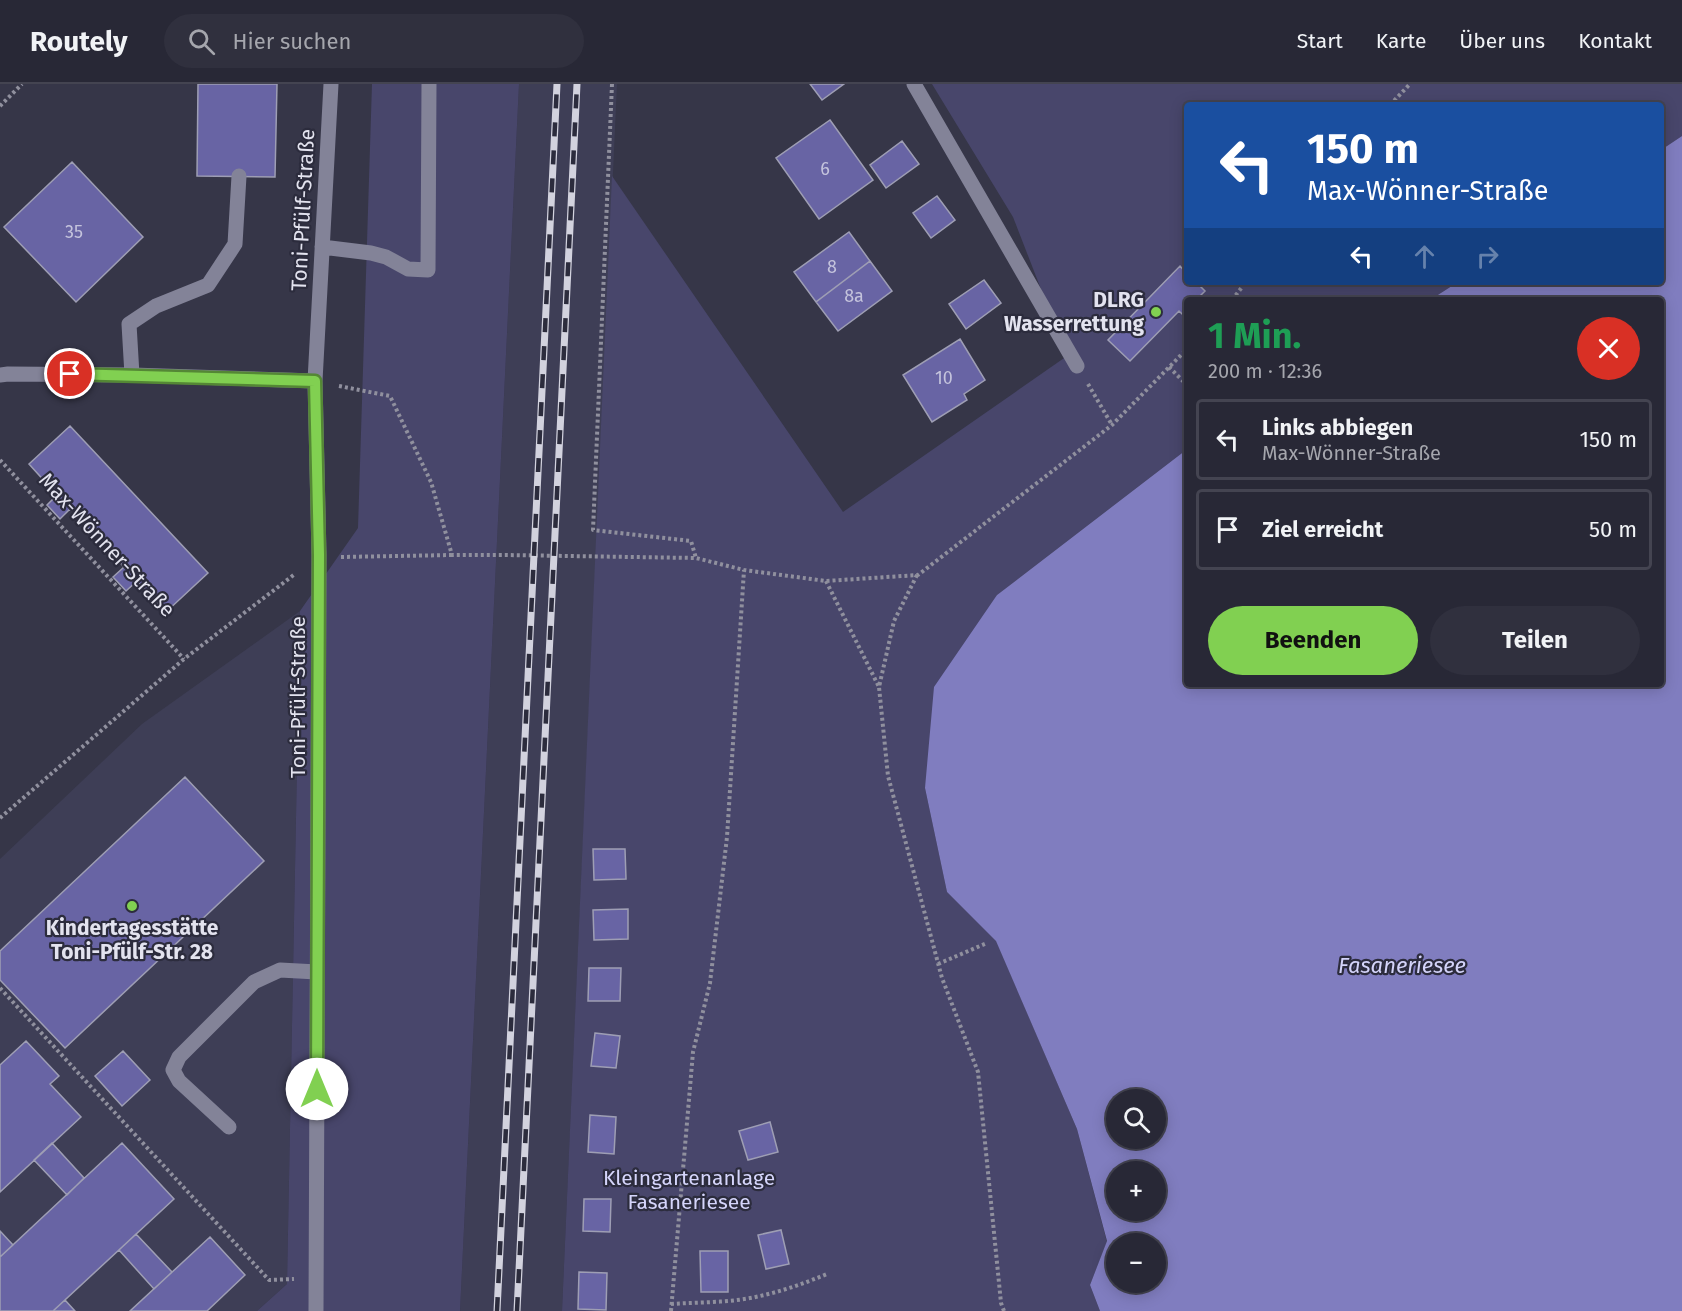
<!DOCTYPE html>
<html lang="de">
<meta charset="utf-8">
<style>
body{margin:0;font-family:"Fira Sans",sans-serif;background:#30303e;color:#f1f3f6;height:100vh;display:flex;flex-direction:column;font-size:22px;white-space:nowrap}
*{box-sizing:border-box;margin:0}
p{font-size:20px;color:#a5a6ad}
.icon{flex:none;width:33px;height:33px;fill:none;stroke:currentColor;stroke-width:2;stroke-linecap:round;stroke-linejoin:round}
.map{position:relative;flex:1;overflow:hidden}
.drawer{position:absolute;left:1184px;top:213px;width:480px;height:390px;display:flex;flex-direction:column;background:#282836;border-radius:6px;box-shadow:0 3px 15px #0003,0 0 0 2px #444451}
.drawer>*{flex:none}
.top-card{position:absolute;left:1184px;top:18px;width:480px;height:183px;border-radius:6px;box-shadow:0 3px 15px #0003,0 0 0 2px #444451;background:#1a4fa0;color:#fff;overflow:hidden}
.fabs{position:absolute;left:1106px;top:1005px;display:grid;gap:12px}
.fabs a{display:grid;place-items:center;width:60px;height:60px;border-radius:50%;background:#282836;box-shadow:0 3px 15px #0003,0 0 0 2px #444451;font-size:30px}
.pin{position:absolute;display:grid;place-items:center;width:51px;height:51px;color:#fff;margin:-26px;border:3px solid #fff;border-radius:50%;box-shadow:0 2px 6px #0007}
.me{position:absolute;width:66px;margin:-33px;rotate:0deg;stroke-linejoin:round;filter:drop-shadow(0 0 4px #0008)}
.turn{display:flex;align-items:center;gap:21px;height:126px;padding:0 24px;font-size:27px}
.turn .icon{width:78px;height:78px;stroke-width:2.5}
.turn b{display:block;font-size:42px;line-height:51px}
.lanes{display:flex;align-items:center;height:57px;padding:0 24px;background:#0003;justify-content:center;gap:30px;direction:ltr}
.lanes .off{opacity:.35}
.round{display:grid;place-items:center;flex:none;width:63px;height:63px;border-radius:32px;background:#30303e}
.overview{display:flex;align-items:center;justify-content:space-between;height:102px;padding:0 24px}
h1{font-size:36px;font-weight:700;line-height:45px;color:#1e9e55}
.cta{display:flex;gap:12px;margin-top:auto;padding:12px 24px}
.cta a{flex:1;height:69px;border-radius:36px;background:#81d051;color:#111;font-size:24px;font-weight:700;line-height:69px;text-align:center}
.cta a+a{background:#30303e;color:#f1f3f6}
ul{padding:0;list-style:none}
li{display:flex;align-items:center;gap:18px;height:81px;margin:0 12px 9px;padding:0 12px;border:3px solid #444451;border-radius:6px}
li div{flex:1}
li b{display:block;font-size:22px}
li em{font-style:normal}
header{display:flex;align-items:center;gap:36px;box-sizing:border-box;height:84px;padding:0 30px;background:#282836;border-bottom:2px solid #444451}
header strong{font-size:28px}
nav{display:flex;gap:33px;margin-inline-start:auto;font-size:21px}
.search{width:420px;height:54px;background:#30303e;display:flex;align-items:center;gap:15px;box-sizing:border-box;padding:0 21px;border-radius:33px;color:#a5a6ad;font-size:22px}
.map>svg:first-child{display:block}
.built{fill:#3e3e56}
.green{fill:#48466b}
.water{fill:#807dbf;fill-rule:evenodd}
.building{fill:#6864a4;stroke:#9e9eb4;stroke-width:1.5}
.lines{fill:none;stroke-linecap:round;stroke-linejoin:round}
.path{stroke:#90909e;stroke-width:4;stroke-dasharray:3 3;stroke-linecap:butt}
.minor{stroke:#838398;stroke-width:15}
.rail-casing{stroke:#d2d2de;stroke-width:7}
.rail{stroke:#2c2c3d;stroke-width:4.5;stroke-dasharray:14;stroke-linecap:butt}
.route-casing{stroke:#548735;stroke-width:15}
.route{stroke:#81d051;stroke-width:10}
.poi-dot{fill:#81d051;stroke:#2c2c3d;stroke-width:2}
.labels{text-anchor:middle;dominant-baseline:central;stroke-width:4.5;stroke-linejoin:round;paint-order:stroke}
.number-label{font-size:18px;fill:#c4c3dc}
.street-label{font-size:21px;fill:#e3e3ef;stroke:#2c2c3d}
.poi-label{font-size:21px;font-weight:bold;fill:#e3e3ef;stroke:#2c2c3d;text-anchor:end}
.park-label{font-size:21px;fill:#d5d5fb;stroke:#2c2c3d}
.water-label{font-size:22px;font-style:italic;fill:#d4d4fa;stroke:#2c2c3d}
</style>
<header>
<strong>Routely</strong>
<div class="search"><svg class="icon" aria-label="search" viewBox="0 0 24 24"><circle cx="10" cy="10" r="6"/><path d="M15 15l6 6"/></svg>Hier suchen</div>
<nav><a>Start</a><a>Karte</a><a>Über uns</a><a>Kontakt</a></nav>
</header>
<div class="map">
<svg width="1682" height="1227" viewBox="0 0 1682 1227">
<rect width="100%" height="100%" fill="#363648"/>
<path class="built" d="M519,0H617L562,1227H460Z
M300,527L287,1200L257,1227H0V775L142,640Z"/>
<path class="green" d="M372,0H519L460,1227H257L287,1200L300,527L358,444Z
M932,0H1682V52L1661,66L1660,21H1186V198H1458L1430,216H1186V366L997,511L925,704L947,808L996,856L1077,1045L1107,1158L1090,1201L1100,1227H562L612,92L843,428L1067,272L1013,133Z"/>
<path class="water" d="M1682,52V1227H1100L1090,1201L1107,1157L1077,1045L996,857L947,808L925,704L934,603L997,511L1186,366V600H1660V216H1430L1458,198H1660L1661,66ZM1116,1016H1155V1054H1116ZM1116,1088H1155V1126H1116ZM1116,1160H1155V1198H1116Z"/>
<path class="building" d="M198,0H277L275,93L197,92Z
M810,0H844L822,16Z
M830,36L873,96L819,135L776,74Z
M902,57L919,80L886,104L870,81Z
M72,78L143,153L76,218L4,143Z
M937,112L955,136L931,154L913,129Z
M849,148L870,177L816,218L794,188Z
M870,177L892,207L838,247L816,218Z
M1180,182L1186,189V198H1196L1205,207L1196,216H1186V225L1182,230L1179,227L1130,277L1108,256Z
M984,196L1001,219L966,245L949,220Z
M960,255L985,296L964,310L967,316L932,338L903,291Z
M70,342L208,489L166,528L137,497L126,507L113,493L124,483L70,425L60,435L47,421L57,411L29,380Z
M185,693L264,777L65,964L0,896V867Z
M593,765H625L626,795L594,796Z
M628,825V855L594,856L593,826Z
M589,884H621L620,917H588Z
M595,949L620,952L616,984L591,982Z
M26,957L59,992L50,1000L81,1033L0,1108V981Z
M123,967L150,996L122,1022L95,992Z
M590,1031L616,1033L614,1070L588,1068Z
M770,1038L778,1068L748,1076L739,1047Z
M52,1059L84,1094L67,1111L34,1076Z
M122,1059L174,1115L53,1227H0V1173Z
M584,1115H611L610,1148L583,1147Z
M781,1146L789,1180L766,1185L758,1151Z
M0,1147L13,1161L0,1173Z
M136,1150L172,1188L154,1205L119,1166Z
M210,1153L245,1191L207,1227H130Z
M700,1167H728V1208H701Z
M579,1188L607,1189L606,1226L578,1225Z
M65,1216L75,1227H53Z"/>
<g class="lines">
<path class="path" d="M612,0L593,446L691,457L696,474
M1390,21L1410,0
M0,22L22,0
M1232,216L1246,198
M1169,283L1186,300
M1088,300L1112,341
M339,302L390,312L431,398L452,471H505L696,474L744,486L826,497L918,491L1112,341L1186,266
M0,376L184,575
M341,473L452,471
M917,491L894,537L879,603L888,692L942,894L978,988L1001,1219L1004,1227
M826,497L879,603
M0,734L184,575L295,490
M938,880L987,859
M0,904L269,1196L294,1195
M671,1220C700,1218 731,1219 760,1212C783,1207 805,1199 827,1190
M671,1227L693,968L710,899L727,753L744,486"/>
<path class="minor" d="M914,0L1077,282
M322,163L371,169L386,173L408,185L428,186L429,0
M0,291L8,290L132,291L315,297
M132,291L129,240L156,222L208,201L235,160L239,92
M229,1043L179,997L173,986L179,973L254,898L280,886L317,888
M316,1227L319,471L315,297L331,0"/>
<g class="rail-casing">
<path id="rail" d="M497,1227L557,0
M517,1227L577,0"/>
</g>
<use href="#rail" class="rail"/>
</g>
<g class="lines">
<g class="route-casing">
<path id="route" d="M70,290L315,297L319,471L317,1005"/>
</g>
<use href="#route" class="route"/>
</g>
<g class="poi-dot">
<circle cx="1156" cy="228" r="6"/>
<circle cx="132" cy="822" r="6"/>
</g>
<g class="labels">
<g class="number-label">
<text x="825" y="85">6</text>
<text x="74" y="148">35</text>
<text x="832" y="183">8</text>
<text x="854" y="212">8a</text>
<text x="944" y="294">10</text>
</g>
<g class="street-label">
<text transform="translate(303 126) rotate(-87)">Toni-Pfülf-Straße</text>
<text transform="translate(107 461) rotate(47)">Max-Wönner-Straße</text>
<text transform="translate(298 613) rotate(-90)">Toni-Pfülf-Straße</text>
</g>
<g class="poi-label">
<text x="1144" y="216">DLRG<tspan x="1144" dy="24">Wasserrettung</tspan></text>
<text x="132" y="844" text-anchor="middle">Kindertagesstätte<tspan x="132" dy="24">Toni-Pfülf-Str. 28</tspan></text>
</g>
<g class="park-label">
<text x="689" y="1094">Kleingartenanlage<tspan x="689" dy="24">Fasaneriesee</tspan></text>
</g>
<g class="water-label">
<text x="1402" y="881">Fasaneriesee</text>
</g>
</g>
</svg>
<div class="fabs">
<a><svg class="icon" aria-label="search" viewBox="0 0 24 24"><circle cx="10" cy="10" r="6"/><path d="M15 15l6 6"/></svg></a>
<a>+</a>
<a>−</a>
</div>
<div class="pin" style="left:70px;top:290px;background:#d93025"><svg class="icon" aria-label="arrive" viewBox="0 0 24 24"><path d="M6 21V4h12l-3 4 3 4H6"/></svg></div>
<svg class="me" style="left:317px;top:1005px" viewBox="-20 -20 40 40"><circle r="19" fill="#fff"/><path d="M0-13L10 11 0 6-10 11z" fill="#81d051"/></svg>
<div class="top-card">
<div class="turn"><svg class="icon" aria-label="left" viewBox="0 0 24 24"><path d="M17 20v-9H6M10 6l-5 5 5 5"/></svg><div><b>150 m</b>Max-Wönner-Straße</div></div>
<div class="lanes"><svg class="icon" aria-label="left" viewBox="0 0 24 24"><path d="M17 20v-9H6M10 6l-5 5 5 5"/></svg><svg class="icon off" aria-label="ahead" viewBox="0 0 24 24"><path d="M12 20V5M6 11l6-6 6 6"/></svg><svg class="icon off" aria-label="right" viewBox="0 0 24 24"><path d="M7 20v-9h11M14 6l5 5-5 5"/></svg></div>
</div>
<section class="drawer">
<div class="overview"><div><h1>1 Min.</h1><p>200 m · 12:36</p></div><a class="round" style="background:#d93025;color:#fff"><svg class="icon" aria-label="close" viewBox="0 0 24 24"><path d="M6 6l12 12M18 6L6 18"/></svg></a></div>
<ul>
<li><svg class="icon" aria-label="left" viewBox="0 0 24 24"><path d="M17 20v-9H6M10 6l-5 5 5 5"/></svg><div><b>Links abbiegen</b><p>Max-Wönner-Straße</p></div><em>150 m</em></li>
<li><svg class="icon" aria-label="arrive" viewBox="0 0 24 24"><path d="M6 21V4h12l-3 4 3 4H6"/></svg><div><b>Ziel erreicht</b></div><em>50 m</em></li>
</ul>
<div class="cta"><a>Beenden</a><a>Teilen</a></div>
</section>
</div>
